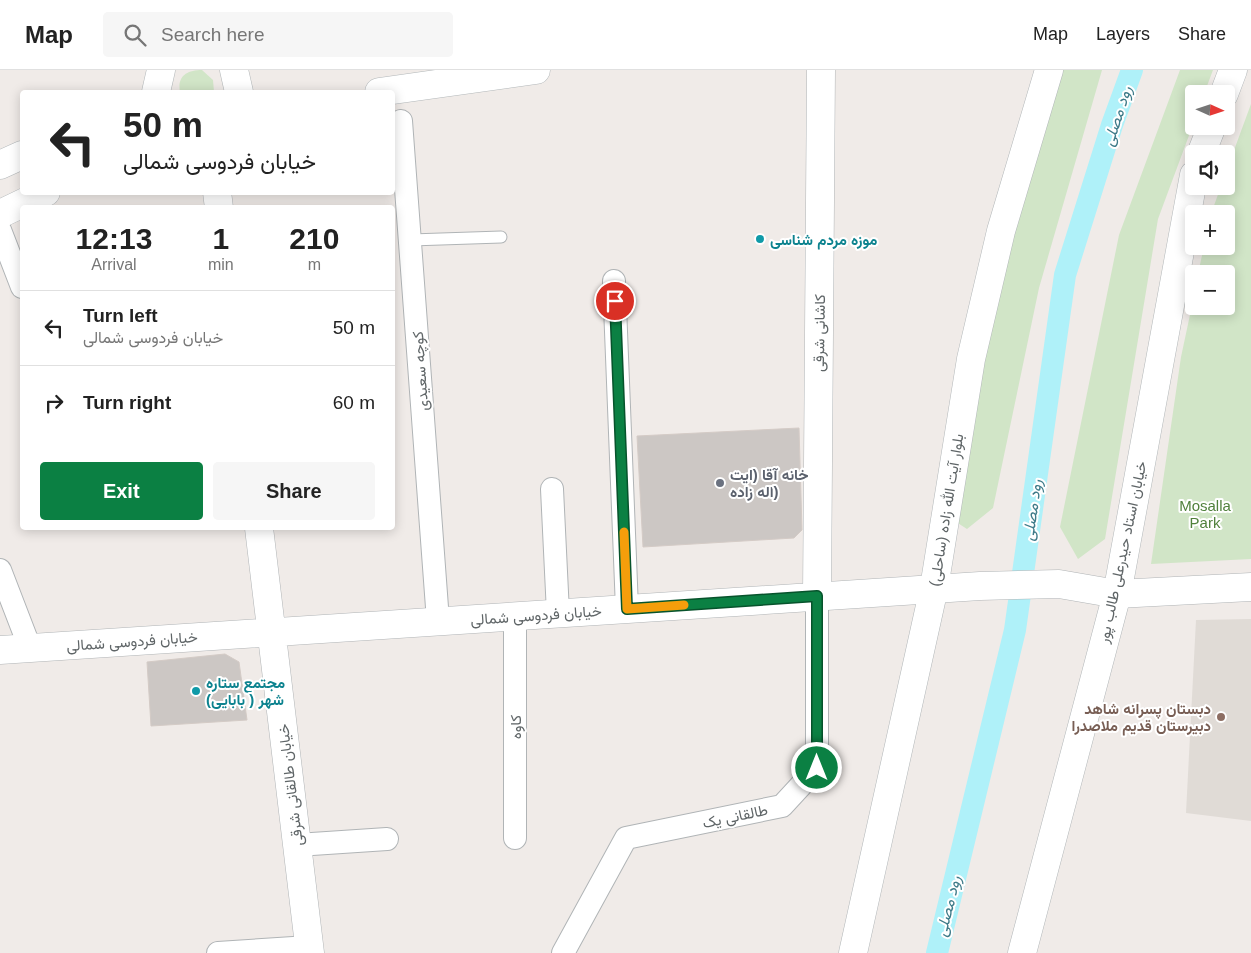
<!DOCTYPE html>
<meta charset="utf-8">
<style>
body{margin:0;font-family:Arial,Vazirmatn,sans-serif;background:#f6f6f6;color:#222;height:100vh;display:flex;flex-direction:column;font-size:19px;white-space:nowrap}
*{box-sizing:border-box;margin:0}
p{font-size:16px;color:#767676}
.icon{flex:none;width:28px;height:28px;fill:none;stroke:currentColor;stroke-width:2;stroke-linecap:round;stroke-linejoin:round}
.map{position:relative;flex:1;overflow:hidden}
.details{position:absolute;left:20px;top:135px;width:375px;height:325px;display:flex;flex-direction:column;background:#fff;border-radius:5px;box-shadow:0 2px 12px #0003}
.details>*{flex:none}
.top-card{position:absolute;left:20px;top:20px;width:375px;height:105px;border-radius:5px;box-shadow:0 2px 12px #0003;background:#fff;color:#222;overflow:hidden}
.needle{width:32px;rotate:93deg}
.buttons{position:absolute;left:1185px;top:15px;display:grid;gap:10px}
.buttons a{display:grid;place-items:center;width:50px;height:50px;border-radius:5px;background:#fff;box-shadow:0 2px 12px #0003;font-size:25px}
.pin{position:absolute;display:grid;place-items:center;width:42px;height:42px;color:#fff;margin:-21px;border:2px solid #fff;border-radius:50%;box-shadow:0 1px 5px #0007}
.me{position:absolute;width:55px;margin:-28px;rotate:0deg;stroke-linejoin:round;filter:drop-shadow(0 0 4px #0008)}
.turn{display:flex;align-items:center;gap:18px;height:105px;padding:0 20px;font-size:22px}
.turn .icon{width:65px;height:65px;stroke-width:2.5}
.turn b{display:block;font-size:35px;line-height:42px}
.eta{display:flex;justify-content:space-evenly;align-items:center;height:85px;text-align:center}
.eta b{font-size:30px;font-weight:700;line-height:35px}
.button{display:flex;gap:10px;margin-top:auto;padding:10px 20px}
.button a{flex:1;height:58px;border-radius:5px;background:#0b8043;color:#fff;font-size:20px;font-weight:700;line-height:58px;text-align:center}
.button a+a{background:#f6f6f6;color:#222}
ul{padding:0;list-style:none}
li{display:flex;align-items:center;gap:15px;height:75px;padding:0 20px;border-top:1px solid #e0e0e0}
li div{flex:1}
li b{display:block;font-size:19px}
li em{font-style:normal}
header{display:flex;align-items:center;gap:30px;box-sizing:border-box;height:70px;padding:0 25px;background:#fff;border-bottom:1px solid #e0e0e0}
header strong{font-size:24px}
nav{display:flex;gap:28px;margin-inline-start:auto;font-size:18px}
.search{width:350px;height:45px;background:#f6f6f6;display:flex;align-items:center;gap:12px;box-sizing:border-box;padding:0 18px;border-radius:5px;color:#767676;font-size:19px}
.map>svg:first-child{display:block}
.education{fill:#e0dbd6}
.green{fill:#d1e5c7}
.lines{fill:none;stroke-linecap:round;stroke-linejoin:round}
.canal{stroke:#aff1f9;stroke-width:22}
.building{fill:#ccc7c4;stroke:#d4cbc6}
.service-casing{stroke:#b0b4b6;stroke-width:13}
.minor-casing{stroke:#b0b4b6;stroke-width:24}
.tertiary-casing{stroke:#b0b4b6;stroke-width:29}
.secondary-casing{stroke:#b2b7b9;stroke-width:29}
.service{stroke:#fff;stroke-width:11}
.minor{stroke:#fff;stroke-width:22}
.tertiary{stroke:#fff;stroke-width:28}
.secondary{stroke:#fff;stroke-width:28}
.route-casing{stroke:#07532c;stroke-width:12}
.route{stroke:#0b8043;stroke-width:9}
.slow{stroke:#f59e0b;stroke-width:9}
.culture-dot{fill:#0f9aa8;stroke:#fff;stroke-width:2}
.worship-dot{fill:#6b7280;stroke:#fff;stroke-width:2}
.education-dot{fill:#8d6e63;stroke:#fff;stroke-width:2}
.labels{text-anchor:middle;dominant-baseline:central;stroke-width:4;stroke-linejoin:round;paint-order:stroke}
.culture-label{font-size:15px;font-weight:bold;fill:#0d838f;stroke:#fff;text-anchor:start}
.street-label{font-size:15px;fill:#5f6567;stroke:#fff}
.worship-label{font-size:15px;font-weight:bold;fill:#5b616d;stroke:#fff;text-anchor:start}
.park-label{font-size:15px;fill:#50813c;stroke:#fff}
.education-label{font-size:15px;font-weight:bold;fill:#785e54;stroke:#fff;text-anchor:end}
.water-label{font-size:16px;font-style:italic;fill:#3e7b89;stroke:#fff}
</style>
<header>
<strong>Map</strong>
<div class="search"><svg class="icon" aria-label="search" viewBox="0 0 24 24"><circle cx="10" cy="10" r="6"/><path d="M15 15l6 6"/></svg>Search here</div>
<nav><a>Map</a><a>Layers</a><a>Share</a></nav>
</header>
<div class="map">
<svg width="1251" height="883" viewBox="0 0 1251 883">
<rect width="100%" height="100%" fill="#f0ebe8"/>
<path class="education" d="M1251,549V751L1186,743L1196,550Z"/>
<path class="green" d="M202,0L213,10L214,22H180C177,6 187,0 202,0Z
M1058,0H1102L1039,218L993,438L967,459L953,450L1011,159Z
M1180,0H1213L1204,24H1194V52L1158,149L1105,469L1078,489L1060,457L1119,165Z
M1251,34V489L1151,494L1181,287L1194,226V236H1226V204H1198L1204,176H1226V144H1211L1221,116H1226V102Z"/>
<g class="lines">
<path class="canal" d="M937,883L1015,560L1065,205L1112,55L1132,0"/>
</g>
<path class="building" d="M799,358L802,460L794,468L643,477L637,366Z
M225,584L239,592L247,650L151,656L147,592Z"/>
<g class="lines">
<g class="service-casing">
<path id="service" d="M411,170L501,167"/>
</g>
<g class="minor-casing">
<path id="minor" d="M401,51L438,551
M0,160L22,217
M614,211L627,539
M552,419L558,543
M0,500L30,578
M515,768V546
M297,775L387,769
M218,883L309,877
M563,883L626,768L782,736L817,698V526"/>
</g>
<g class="tertiary-casing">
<path id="tertiary" d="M217,122L219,138
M259,458L310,883
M817,526L821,0
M0,580L980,516L1059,514L1117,524L1251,517"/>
</g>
<g class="secondary-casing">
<path id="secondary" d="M234,0L239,22
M156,22L161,0
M379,22L536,0
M1224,24L1233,0
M1201,84L1212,56
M0,95L22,85
M0,144L46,122
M853,883L934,518L971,289L1001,161L1049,0
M1022,883L1117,524L1194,105"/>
</g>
<use href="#service" class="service"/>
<use href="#minor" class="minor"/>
<use href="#tertiary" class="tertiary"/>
<use href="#secondary" class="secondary"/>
</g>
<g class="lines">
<g class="route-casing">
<path id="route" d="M615,231L627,539L817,526V698"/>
</g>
<use href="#route" class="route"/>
<path class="slow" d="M624,462L627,539L684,535"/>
</g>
<g class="culture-dot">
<circle cx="760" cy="169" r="5"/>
<circle cx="196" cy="621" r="5"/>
</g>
<circle class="worship-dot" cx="720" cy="413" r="5"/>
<circle class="education-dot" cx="1221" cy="647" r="5"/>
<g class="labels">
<g class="culture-label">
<text x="770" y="169">موزه مردم شناسی</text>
<text x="206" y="612">مجتمع ستاره<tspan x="206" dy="17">شهر ( بابایی)</tspan></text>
</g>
<g class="street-label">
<text transform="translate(819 263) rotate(-89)">کاشانی شرقی</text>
<text transform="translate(420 301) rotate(-94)">کوچه سعیدی</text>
<text transform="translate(946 440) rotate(-81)">بلوار آیت الله زاده (ساحلی)</text>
<text transform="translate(1122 482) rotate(-78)">خیابان استاد حیدرعلی طالب پور</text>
<text transform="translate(536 545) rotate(-4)">خیابان فردوسی شمالی</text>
<text transform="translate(132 571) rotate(-4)">خیابان فردوسی شمالی</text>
<text transform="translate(515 657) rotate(-90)">کاوه</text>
<text transform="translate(290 715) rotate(-97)">خیابان طالقانی شرقی</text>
<text transform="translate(735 746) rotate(-12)">طالقانی یک</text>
</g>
<g class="worship-label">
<text x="730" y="404">خانه آقا (ایت<tspan x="730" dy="17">اله زاده)</tspan></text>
</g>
<g class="park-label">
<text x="1205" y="435">Mosalla<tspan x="1205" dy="17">Park</tspan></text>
</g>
<g class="education-label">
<text x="1211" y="638">دبستان پسرانه شاهد<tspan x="1211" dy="17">دبیرستان قدیم ملاصدرا</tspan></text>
</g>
<g class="water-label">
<text transform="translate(1117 46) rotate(-72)">رود مصلی</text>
<text transform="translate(1032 440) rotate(-82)">رود مصلی</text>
<text transform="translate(948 836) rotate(-76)">رود مصلی</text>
</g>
</g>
</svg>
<div class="buttons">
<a><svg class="needle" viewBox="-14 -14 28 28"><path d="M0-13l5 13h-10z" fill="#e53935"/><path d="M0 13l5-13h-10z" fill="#767676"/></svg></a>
<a><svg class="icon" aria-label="sound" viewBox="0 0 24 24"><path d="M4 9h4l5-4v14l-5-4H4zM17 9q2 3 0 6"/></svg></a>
<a>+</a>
<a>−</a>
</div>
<div class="pin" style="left:615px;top:231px;background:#d93025"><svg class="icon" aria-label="arrive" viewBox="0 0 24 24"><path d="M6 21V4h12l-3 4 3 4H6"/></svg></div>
<svg class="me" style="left:817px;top:698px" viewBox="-20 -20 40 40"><circle r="17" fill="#0b8043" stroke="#fff" stroke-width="3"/><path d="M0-11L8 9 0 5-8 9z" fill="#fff"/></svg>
<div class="top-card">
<div class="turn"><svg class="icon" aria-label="left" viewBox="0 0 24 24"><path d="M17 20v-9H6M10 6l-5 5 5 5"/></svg><div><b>50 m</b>خیابان فردوسی شمالی</div></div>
</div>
<section class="details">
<div class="eta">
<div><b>12:13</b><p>Arrival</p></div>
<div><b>1</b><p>min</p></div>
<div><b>210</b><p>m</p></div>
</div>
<ul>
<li><svg class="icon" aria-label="left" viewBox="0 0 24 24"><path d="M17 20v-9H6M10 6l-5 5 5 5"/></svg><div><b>Turn left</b><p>خیابان فردوسی شمالی</p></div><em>50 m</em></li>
<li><svg class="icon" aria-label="right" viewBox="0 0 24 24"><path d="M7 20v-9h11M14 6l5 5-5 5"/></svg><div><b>Turn right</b></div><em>60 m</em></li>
</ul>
<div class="button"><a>Exit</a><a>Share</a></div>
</section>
</div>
